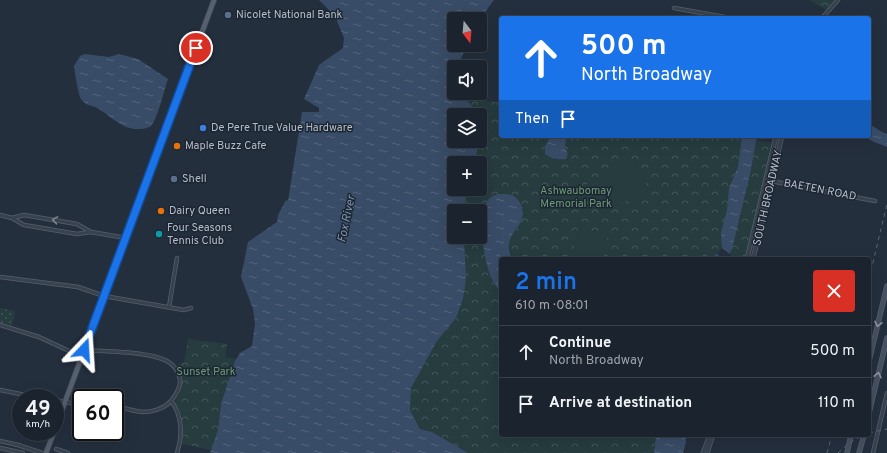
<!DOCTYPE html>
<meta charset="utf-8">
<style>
body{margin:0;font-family:Overpass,sans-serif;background:#282f3a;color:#f1f3f6;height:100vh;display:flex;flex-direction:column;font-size:15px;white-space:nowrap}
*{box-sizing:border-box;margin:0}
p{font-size:13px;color:#a0a4aa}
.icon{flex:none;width:22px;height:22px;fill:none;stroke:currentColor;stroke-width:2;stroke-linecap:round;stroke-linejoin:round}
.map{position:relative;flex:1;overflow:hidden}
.details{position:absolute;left:499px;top:257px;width:372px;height:180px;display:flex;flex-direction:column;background:#1b232e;border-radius:4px;box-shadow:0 4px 16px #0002,0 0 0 1px #39404a}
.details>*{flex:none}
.banner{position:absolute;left:499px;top:16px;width:372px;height:122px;border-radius:4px;box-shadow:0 4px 16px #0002,0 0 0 1px #39404a;background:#1a73e8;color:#fff;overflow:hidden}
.needle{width:26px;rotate:164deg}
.buttons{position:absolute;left:447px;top:12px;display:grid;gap:8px}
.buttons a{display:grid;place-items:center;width:40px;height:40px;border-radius:4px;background:#1b232e;box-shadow:0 4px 16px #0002,0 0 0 1px #39404a;font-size:20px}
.speed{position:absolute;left:12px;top:389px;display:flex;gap:8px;font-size:20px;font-weight:700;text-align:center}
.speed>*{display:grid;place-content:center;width:52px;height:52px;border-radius:50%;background:#1b232e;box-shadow:0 4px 16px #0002,0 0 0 1px #39404a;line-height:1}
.speed small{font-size:10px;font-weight:400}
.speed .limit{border:2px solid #111;border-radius:6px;background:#fff;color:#111}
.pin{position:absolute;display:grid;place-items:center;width:34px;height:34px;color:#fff;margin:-17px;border:2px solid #fff;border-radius:50%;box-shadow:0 1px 4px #0007}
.me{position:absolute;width:44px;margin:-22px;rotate:20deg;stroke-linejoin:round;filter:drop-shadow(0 0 3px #0008)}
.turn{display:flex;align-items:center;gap:14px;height:84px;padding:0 16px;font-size:18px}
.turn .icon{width:52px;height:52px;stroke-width:2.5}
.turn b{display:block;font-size:28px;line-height:34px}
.then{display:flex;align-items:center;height:38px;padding:0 16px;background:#0003;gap:8px;font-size:15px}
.round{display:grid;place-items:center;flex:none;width:42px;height:42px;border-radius:4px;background:#282f3a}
.summary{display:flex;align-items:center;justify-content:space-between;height:68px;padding:0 16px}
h1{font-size:24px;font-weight:600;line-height:30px;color:#1a73e8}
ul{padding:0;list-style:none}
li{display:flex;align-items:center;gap:12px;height:52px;padding:0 16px;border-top:1px solid #39404a}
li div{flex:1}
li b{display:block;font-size:15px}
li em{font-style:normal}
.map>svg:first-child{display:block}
.grass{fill:url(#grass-dots)}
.park{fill:url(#park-crowns)}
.pitch{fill:#263c3f}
.water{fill:url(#water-ripples)}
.pier{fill:#242f3e}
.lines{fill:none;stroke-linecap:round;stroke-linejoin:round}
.minor-casing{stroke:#565f6c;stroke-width:4.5}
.tertiary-casing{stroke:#565f6c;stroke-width:5}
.secondary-casing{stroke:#565f6c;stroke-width:5.5}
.primary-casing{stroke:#414a57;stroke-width:6}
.minor{stroke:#38414e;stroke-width:3}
.tertiary{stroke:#38414e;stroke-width:3.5}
.secondary{stroke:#465061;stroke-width:4}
.primary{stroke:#56606e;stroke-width:4.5}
.rail{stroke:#5a6575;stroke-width:1;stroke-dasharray:4 4;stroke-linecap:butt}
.oneway{stroke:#7c8592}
.oneway2{stroke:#8e96a5}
.route-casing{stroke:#114b97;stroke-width:10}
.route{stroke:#1a73e8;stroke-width:7}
.service-dot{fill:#5c6f8a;stroke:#1d2633;stroke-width:1.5}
.shop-dot{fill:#3f7fe0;stroke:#1d2633;stroke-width:1.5}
.food-dot{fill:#e8710a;stroke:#1d2633;stroke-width:1.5}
.culture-dot{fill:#0f9aa8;stroke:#1d2633;stroke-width:1.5}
.labels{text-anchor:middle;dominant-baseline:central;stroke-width:3;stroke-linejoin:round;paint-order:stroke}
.poi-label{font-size:11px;fill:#b4bcc9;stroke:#1d2633;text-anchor:start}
.street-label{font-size:11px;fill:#b4bcc9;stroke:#1d2633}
.park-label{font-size:11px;fill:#6b9a76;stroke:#1d2633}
.water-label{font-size:12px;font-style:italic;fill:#7c92b1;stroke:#1d2633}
</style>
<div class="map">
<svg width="887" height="453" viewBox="0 0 887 453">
<defs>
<pattern id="grass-dots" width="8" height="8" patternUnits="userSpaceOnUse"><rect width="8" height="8" fill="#263c3f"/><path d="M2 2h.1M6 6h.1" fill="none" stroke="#435659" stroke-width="1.8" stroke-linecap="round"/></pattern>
<pattern id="park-crowns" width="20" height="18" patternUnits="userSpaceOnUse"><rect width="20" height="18" fill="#263c3f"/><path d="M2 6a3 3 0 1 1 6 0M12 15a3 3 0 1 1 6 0" fill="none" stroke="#435659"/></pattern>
<pattern id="water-ripples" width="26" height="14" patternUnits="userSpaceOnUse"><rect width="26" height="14" fill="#394c67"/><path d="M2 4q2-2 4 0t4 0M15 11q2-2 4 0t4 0" fill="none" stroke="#53647b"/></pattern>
</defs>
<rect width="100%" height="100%" fill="#242f3e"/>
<path class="grass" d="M0,308L15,311L12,326L0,323Z"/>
<path class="park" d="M809,0H838L828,11Z
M464,97L501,103V136H726L774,143L747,259H719L716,255L710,259H501V435H656L654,453H468L432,432L420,429L410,410L411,388L437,341L456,318L466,278L464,237H480V211H463L468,189H480V163H475L480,141V115H477L475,109Z
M188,339L227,344L225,357L236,359L221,404L218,430L211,450L182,444C183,430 183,415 175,403C182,388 185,382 177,366L184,362Z"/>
<path class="pitch" d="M633,159L649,189L602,214L586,185Z
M578,229L608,235L603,259H572Z
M501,382V429C493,422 487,411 487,400C487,396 488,392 487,387Z"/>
<path class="water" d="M319,0H494L480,19H454V45H467L459,63L460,67H454V93H463C465,102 475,106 477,115H454V141H479L475,163H454V189H468L463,211H454V237H464L466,278L463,299L456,318L437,341L411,388L410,410L420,429L432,432L468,453H210L218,430L221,404L235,361L240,353L252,346L255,323L253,309L241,277L248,242L277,222L278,215L286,200L288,201L302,112H319V108L304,99L319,65L343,48L344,38L335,16Z
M85,54L109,57L119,54L138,59L168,79C164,90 158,118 151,126C149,128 143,129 140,129C123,130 113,118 99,109C92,104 88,108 81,99C78,94 75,72 74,66L80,56Z
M869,124L882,132L887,134V147L872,141L864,136H869Z
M551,136H564L566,137C566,141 565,144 565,147C567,152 569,154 566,159C559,160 551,158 545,154V146Z
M742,136H757L750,174L732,249L727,259H710L719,252L722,248L721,233L727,210L729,188L738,167Z
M498,194C502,194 507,194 511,195C522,199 525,212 521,222C517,229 510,235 509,244C508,249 510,254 512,259H501V291C484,281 476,217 488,200C490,197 495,195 498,194Z
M656,435H685L686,442L683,453H654Z"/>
<path class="pier" d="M722,248L731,255L728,259H724L717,254Z"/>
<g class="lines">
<g class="minor-casing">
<path id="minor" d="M674,8L730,18
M822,18L838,0
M766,180L875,201
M0,215L12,218L24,225L77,234L91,232L126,238
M12,218L24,215L77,224L91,232
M0,277L78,287L104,296L184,310L191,308
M169,307L177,258
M0,325L39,337L82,357
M84,350C108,352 146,351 167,361C174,365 179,372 180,380C181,387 177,392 174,397C167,409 149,414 136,411C129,410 122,407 115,406
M0,390L40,398
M55,400L81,405
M172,402C182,416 183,436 177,453
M55,407L61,412
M0,441L18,445L42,453
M0,448L23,453
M56,449L68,453
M873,453L887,393"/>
</g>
<g class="tertiary-casing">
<path id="tertiary" d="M747,259L776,136
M753,259L782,136
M703,453L710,435
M707,453L713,435"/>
</g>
<g class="secondary-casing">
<path id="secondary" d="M869,361L887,286
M869,413L887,338
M847,453L851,435
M859,453L864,435"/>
</g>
<g class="primary-casing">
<path id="primary" d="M55,429L214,0
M46,453L54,432"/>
</g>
<use href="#minor" class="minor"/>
<use href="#tertiary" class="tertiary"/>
<use href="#secondary" class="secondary"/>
<use href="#primary" class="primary"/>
<path class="rail" d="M869,279L887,204
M869,433L887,429
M827,453L832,435
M838,453L849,443L864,435"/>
</g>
<defs><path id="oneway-chevron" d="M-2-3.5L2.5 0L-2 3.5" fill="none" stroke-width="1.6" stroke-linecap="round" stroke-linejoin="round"/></defs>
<use class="oneway" href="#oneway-chevron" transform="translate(55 220) rotate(-170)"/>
<g class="oneway2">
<use href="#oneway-chevron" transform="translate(878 324) rotate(103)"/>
<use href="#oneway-chevron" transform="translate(878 375) rotate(-77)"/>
</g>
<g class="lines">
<g class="route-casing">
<path id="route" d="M84,350L196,48"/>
</g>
<use href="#route" class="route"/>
</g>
<g class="service-dot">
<circle cx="228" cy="15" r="4"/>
<circle cx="174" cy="179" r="4"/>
</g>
<circle class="shop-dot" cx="203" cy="128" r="4"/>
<g class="food-dot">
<circle cx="177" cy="146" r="4"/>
<circle cx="161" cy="211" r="4"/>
</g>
<circle class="culture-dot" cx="159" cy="234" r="4"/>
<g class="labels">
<g class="poi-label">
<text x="236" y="15">Nicolet National Bank</text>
<text x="211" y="128">De Pere True Value Hardware</text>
<text x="185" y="146">Maple Buzz Cafe</text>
<text x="182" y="179">Shell</text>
<text x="169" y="211">Dairy Queen</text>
<text x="167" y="228">Four Seasons<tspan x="167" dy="13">Tennis Club</tspan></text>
</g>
<g class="street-label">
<text transform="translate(820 190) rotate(11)">BAETEN ROAD</text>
<text transform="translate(768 198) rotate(-77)">SOUTH BROADWAY</text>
</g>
<g class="park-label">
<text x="576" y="191">Ashwaubomay<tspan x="576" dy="13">Memorial Park</tspan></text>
<text x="206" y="372">Sunset Park</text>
</g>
<g class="water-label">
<text transform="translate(347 219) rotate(-78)">Fox River</text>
</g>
</g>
</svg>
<div class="buttons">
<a><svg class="needle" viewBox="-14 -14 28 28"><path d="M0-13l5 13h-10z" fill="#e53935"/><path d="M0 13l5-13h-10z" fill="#a0a4aa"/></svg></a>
<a><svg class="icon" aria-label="sound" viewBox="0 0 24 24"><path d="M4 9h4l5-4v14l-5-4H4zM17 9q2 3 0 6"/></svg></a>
<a><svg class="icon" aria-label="layers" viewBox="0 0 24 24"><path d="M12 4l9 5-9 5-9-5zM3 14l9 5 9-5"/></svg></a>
<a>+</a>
<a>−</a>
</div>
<div class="speed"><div>49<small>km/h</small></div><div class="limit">60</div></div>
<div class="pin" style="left:196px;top:48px;background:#d93025"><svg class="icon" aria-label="arrive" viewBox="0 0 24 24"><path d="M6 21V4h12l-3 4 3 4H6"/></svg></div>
<svg class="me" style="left:84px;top:350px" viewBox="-20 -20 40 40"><path d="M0-17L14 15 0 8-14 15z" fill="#1a73e8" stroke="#fff" stroke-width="4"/></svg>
<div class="banner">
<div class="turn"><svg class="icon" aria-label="ahead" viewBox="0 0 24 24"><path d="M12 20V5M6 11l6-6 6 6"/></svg><div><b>500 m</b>North Broadway</div></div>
<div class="then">Then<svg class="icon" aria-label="arrive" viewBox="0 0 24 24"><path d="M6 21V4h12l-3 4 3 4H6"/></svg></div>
</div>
<section class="details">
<div class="summary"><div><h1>2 min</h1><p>610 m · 08:01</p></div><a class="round" style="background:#d93025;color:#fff"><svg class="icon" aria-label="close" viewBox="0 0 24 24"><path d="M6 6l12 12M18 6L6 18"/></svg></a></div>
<ul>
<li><svg class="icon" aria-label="ahead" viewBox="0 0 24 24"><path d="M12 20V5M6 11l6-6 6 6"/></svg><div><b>Continue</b><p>North Broadway</p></div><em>500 m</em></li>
<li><svg class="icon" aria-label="arrive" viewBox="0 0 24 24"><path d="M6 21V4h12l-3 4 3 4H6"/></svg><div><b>Arrive at destination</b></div><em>110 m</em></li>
</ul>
</section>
</div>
